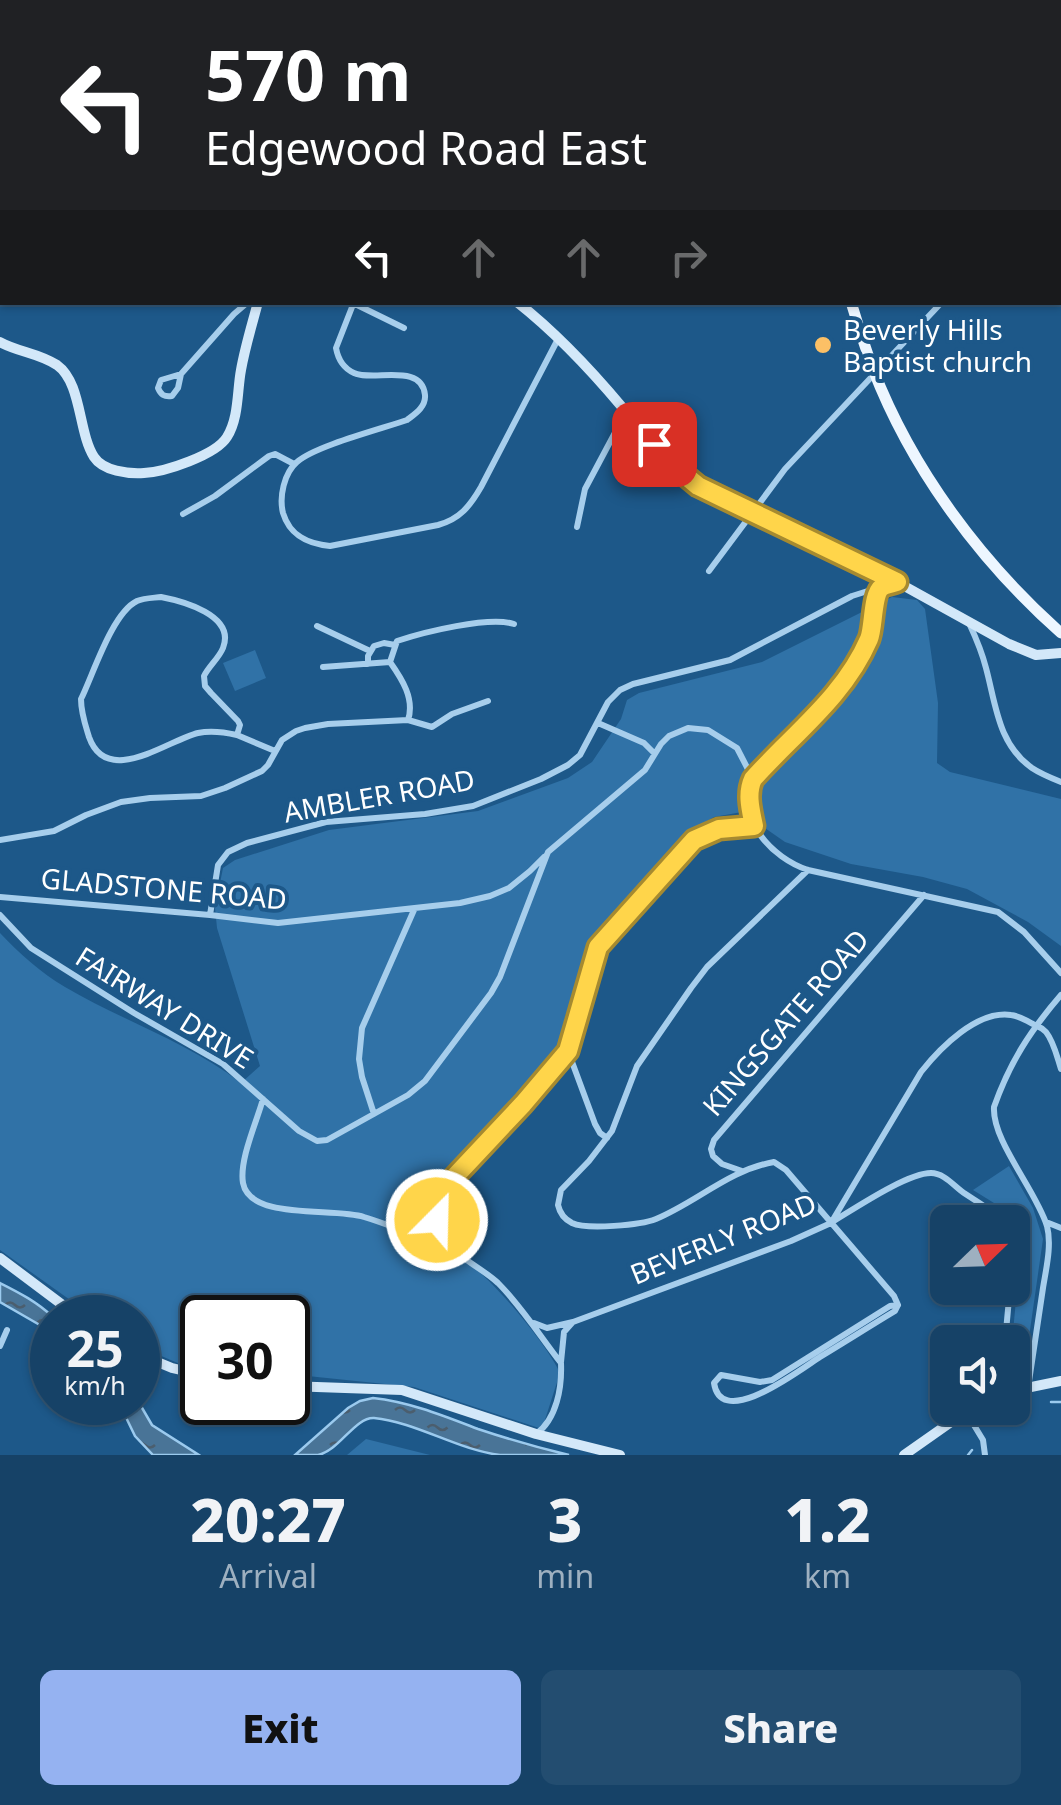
<!DOCTYPE html>
<style>
body{margin:0;font-family:"Noto Sans",sans-serif;background:#234d70;color:#f1f3f6;height:100vh;display:flex;flex-direction:column;font-size:38px;white-space:nowrap}
*{box-sizing:border-box;margin:0}
p{font-size:32px;color:#9eb0c0}
.icon{flex:none;width:55px;height:55px;fill:none;stroke:currentColor;stroke-width:2;stroke-linecap:round;stroke-linejoin:round}
.map{position:relative;height:1455px;overflow:hidden}
.drawer{display:flex;flex-direction:column;background:#164267;flex:1}
.drawer>*{flex:none}
.banner{position:absolute;left:0px;top:0px;width:1062px;height:305px;box-shadow:0 2px 8px #0004,0 0 0 2px #355b7b;background:#202124;color:#fff;overflow:hidden}
.needle{width:65px;rotate:67deg}
.fabs{position:absolute;left:930px;top:1205px;display:grid;gap:20px}
.fabs a{display:grid;place-items:center;width:100px;height:100px;border-radius:15px;background:#164267;box-shadow:0 2px 8px #0004,0 0 0 2px #355b7b;font-size:50px}
.speed{position:absolute;left:30px;top:1295px;display:flex;gap:20px;font-size:50px;font-weight:700;text-align:center}
.speed>*{display:grid;place-content:center;width:130px;height:130px;border-radius:50%;background:#164267;box-shadow:0 2px 8px #0004,0 0 0 2px #355b7b;line-height:1}
.speed small{font-size:25px;font-weight:400}
.speed .limit{border:5px solid #111;border-radius:15px;background:#fff;color:#111}
.pin{position:absolute;display:grid;place-items:center;width:85px;height:85px;color:#fff;margin:-42px;border-radius:20px;box-shadow:0 5px 15px #0006}
.me{position:absolute;width:110px;margin:-55px;rotate:23deg;stroke-linejoin:round;filter:drop-shadow(0 0 8px #0008)}
.turn{display:flex;align-items:center;gap:35px;height:210px;padding:0 40px;font-size:45px}
.turn .icon{width:130px;height:130px;stroke-width:2.5}
.turn b{display:block;font-size:70px;line-height:85px}
.lanes{display:flex;align-items:center;height:95px;padding:0 40px;background:#0003;justify-content:center;gap:50px;direction:ltr}
.lanes .off{opacity:.35}
.eta{display:flex;justify-content:space-evenly;align-items:center;height:170px;text-align:center}
.eta b{font-size:60px;font-weight:800;line-height:70px}
.cta{display:flex;gap:20px;margin-top:auto;padding:20px 40px}
.cta a{flex:1;height:115px;border-radius:15px;background:#95b2f1;color:#111;font-size:40px;font-weight:800;line-height:115px;text-align:center}
.cta a+a{background:#234d70;color:#f1f3f6}
.map>svg:first-child{display:block}
.green{fill:#3072a7}
.water{fill:url(#water-ripples);stroke:#9bcaee;stroke-width:2.5}
.lines{fill:none;stroke-linecap:round;stroke-linejoin:round}
.stream{stroke:#9bcaee;stroke-width:2.5}
.street{stroke:#a7ceec;stroke-width:6}
.secondary{stroke:#d3e8f9;stroke-width:10}
.primary{stroke:#edf6ff;stroke-width:11}
.route-casing{stroke:#a68a30;stroke-width:25}
.route{stroke:#ffd54a;stroke-width:18}
.poi-dot{fill:#fcc066;stroke:#1d5889;stroke-width:4}
.labels{text-anchor:middle;dominant-baseline:central;stroke-width:8;stroke-linejoin:round;paint-order:stroke}
.poi-label{font-size:28px;fill:#fff;stroke:#1d5889;text-anchor:start}
.street-label{font-size:28px;fill:#fff;stroke:#1d5889}
</style>
<div class="map">
<svg width="1061" height="1455" viewBox="0 0 1061 1455">
<defs>
<pattern id="water-ripples" width="26" height="14" patternUnits="userSpaceOnUse" patternTransform="scale(2.5)"><rect width="26" height="14" fill="#497497"/><path d="M2 4q2-2 4 0t4 0M15 11q2-2 4 0t4 0" fill="none" stroke="#4b5e6e"/></pattern>
</defs>
<rect width="100%" height="100%" fill="#1d5889"/>
<path class="green" d="M892,597L917,600L925,609L938,703L937,763L950,772L1061,799V946L1028,922L967,889L923,877L851,864L785,842L742,812L714,817L684,835L634,892L589,950L565,1017L559,1046L509,1110L461,1156L426,1206L424,1243C436,1248 450,1252 461,1258C489,1274 547,1344 560,1373L542,1429L414,1387L288,1374V1318H202V1366L180,1364L138,1346V1318L94,1317L0,1250V933C19,953 41,973 65,987C123,1021 188,1042 241,1083L260,1066L217,928L215,908L223,868L235,860L329,830L478,811L568,778L592,762L621,719L627,700L639,693L762,662Z
M255,650L266,678L235,691L223,663Z
M1009,1166L1033,1208L1043,1239L1025,1365L1020,1382L1013,1384L1012,1342L1016,1300L1012,1222H1008L994,1203L973,1190Z
M366,1439L430,1455H347Z"/>
<path class="water" d="M0,1283C20,1293 37,1302 53,1317L52,1332L0,1302Z
M373,1398C410,1402 444,1416 478,1429C508,1439 539,1448 569,1455C546,1455 522,1455 500,1455C458,1450 416,1422 374,1418C355,1417 339,1451 318,1455C311,1455 302,1455 295,1455L348,1408L360,1401Z
M138,1401L152,1425L199,1455H153L135,1436L119,1403L138,1402Z"/>
<g class="lines">
<path class="stream" d="M911,0L917,2
M1051,1402H1061
M968,1455L972,1450"/>
<path class="street" d="M160,2L163,0
M1060,3L1061,9
M1060,29L1061,28
M0,61L2,62
M1060,152H1061
M1060,210L1061,208
M354,302L336,348C338,359 343,368 354,373C373,382 422,362 425,395C426,407 415,414 407,420C381,429 315,446 297,462C284,473 279,497 283,513C290,536 308,544 330,546L438,525C460,519 470,506 481,487L558,339
M353,303L404,328
M181,374L161,380L158,388C161,395 164,397 172,396L178,388L181,374L234,314L248,302
M183,514L215,496L269,456L275,454L294,464
M577,527L585,489L626,412
M709,571L785,469L942,302
M161,597C182,601 236,615 223,648C219,658 209,666 204,676L205,686L211,693L238,721L240,725L237,735C224,732 212,730 198,733C168,740 107,788 89,737C85,724 81,713 81,699C93,675 112,613 137,601C144,598 153,598 161,597Z
M969,623C976,638 982,652 986,668C996,705 998,744 1032,768C1041,774 1051,778 1061,782
M317,626L370,651
M390,662L397,641C424,632 489,616 514,624
M368,664V656L374,646L384,643L395,645
M323,667L390,662C402,679 415,699 408,720
M598,723L644,743L654,753
M237,735L275,751
M753,779C794,734 841,697 868,641C876,624 871,603 881,588
M0,840L54,831L86,815L121,802L150,798L201,796L225,788L262,771L268,765L282,740L296,731L305,728L328,724L408,720L432,727L452,714L488,701
M808,870L707,967L691,988L637,1066L612,1131L589,1161L561,1190L558,1205C560,1214 564,1219 572,1223C587,1230 641,1225 656,1219C697,1202 729,1170 774,1162L786,1170L894,1296L898,1305
M0,897L210,915L278,923L460,903L490,896L509,888L530,871L544,857
M0,915L31,948L134,1013L223,1064L299,1131L317,1141L327,1140L408,1095L425,1081L491,993L500,977L548,852L645,770L661,744L669,736L688,728L708,730L737,748L753,779C735,819 772,858 808,870L998,912L1024,932L1061,973
M210,915L218,865L228,852L247,843L326,822L425,814L473,806L541,779L568,765L580,755L608,702L620,690L633,684L730,660L852,596L896,582
M568,1051L595,1124L600,1133L607,1138
M263,1099C257,1121 239,1160 243,1183C250,1221 335,1207 364,1217C394,1226 423,1239 452,1251
M374,1114L362,1077L359,1059L362,1028L414,910
M742,1171L722,1164L713,1156L711,1149L714,1140L924,895
M832,1222C854,1209 907,1173 931,1173C944,1173 954,1186 964,1193C979,1203 990,1208 1001,1222
M1046,1222L1061,1228
M898,1305L895,1311C870,1326 845,1342 820,1357C801,1369 721,1431 714,1383L721,1375L760,1382L772,1380L890,1306Z
M534,1323L547,1328L573,1322L791,1241L831,1223L921,1072C940,1048 977,1010 1011,1015C1020,1016 1025,1020 1033,1024C1040,1028 1040,1026 1046,1032C1054,1042 1057,1057 1061,1069
M1005,1342L1010,1288
M0,1346L7,1330
M561,1362L564,1332L572,1323
M1028,1388C1033,1355 1038,1321 1043,1288C1046,1269 1052,1245 1047,1226C1036,1190 992,1141 994,1107C1010,1062 1030,1031 1061,995
M966,1412L983,1440L985,1455
M536,1434C557,1419 562,1387 561,1363C540,1336 521,1306 498,1283C482,1268 454,1255 442,1239C431,1224 439,1202 446,1186L523,1104L568,1051L598,947L694,841L719,829L755,826"/>
<path class="secondary" d="M517,302C555,332 591,370 622,407C646,435 669,464 698,486L897,582L1009,644L1036,655L1061,653
M0,342C18,352 39,353 57,365C82,383 78,432 94,457C103,471 128,474 144,473C165,472 216,455 227,437C239,418 237,391 241,370C245,347 252,325 258,302
M0,1258L80,1318
M138,1354L172,1368L202,1375
M288,1386L402,1390L536,1434L620,1455
M1012,1391L1061,1381
M904,1455L971,1408"/>
<path class="primary" d="M744,0L745,2
M851,302C858,325 865,347 873,369C912,470 981,562 1061,633"/>
</g>
<g class="lines">
<g class="route-casing">
<path id="route" d="M437,1220L441,1198L446,1186L523,1104L568,1051L598,947L694,840L719,829L754,826C751,811 746,794 753,779C793,734 844,697 869,639C874,627 872,594 882,587C886,584 892,584 897,582L698,486L675,467L654,444"/>
</g>
<use href="#route" class="route"/>
</g>
<circle class="poi-dot" cx="823" cy="345" r="10"/>
<g class="labels">
<g class="poi-label">
<text x="843" y="329">Beverly Hills<tspan x="843" dy="32">Baptist church</tspan></text>
</g>
<g class="street-label">
<text transform="translate(379 795) rotate(-10)">AMBLER ROAD</text>
<text transform="translate(164 888) rotate(5)">GLADSTONE ROAD</text>
<text transform="translate(165 1007) rotate(32)">FAIRWAY DRIVE</text>
<text transform="translate(785 1022) rotate(-49)">KINGSGATE ROAD</text>
<text transform="translate(723 1238) rotate(-22)">BEVERLY ROAD</text>
</g>
</g>
</svg>
<div class="fabs">
<a><svg class="needle" viewBox="-14 -14 28 28"><path d="M0-13l5 13h-10z" fill="#e53935"/><path d="M0 13l5-13h-10z" fill="#9eb0c0"/></svg></a>
<a><svg class="icon" aria-label="sound" viewBox="0 0 24 24"><path d="M4 9h4l5-4v14l-5-4H4zM17 9q2 3 0 6"/></svg></a>
</div>
<div class="speed"><div>25<small>km/h</small></div><div class="limit">30</div></div>
<div class="pin" style="left:654px;top:444px;background:#d93025"><svg class="icon" aria-label="arrive" viewBox="0 0 24 24"><path d="M6 21V4h12l-3 4 3 4H6"/></svg></div>
<svg class="me" style="left:437px;top:1220px" viewBox="-20 -20 40 40"><circle r="17" fill="#ffd54a" stroke="#fff" stroke-width="3"/><path d="M0-11L8 9 0 5-8 9z" fill="#fff"/></svg>
<div class="banner">
<div class="turn"><svg class="icon" aria-label="left" viewBox="0 0 24 24"><path d="M17 20v-9H6M10 6l-5 5 5 5"/></svg><div><b>570 m</b>Edgewood Road East</div></div>
<div class="lanes"><svg class="icon" aria-label="left" viewBox="0 0 24 24"><path d="M17 20v-9H6M10 6l-5 5 5 5"/></svg><svg class="icon off" aria-label="ahead" viewBox="0 0 24 24"><path d="M12 20V5M6 11l6-6 6 6"/></svg><svg class="icon off" aria-label="ahead" viewBox="0 0 24 24"><path d="M12 20V5M6 11l6-6 6 6"/></svg><svg class="icon off" aria-label="right" viewBox="0 0 24 24"><path d="M7 20v-9h11M14 6l5 5-5 5"/></svg></div>
</div>
</div>
<section class="drawer">
<div class="eta">
<div><b>20:27</b><p>Arrival</p></div>
<div><b>3</b><p>min</p></div>
<div><b>1.2</b><p>km</p></div>
</div>
<div class="cta"><a>Exit</a><a>Share</a></div>
</section>
